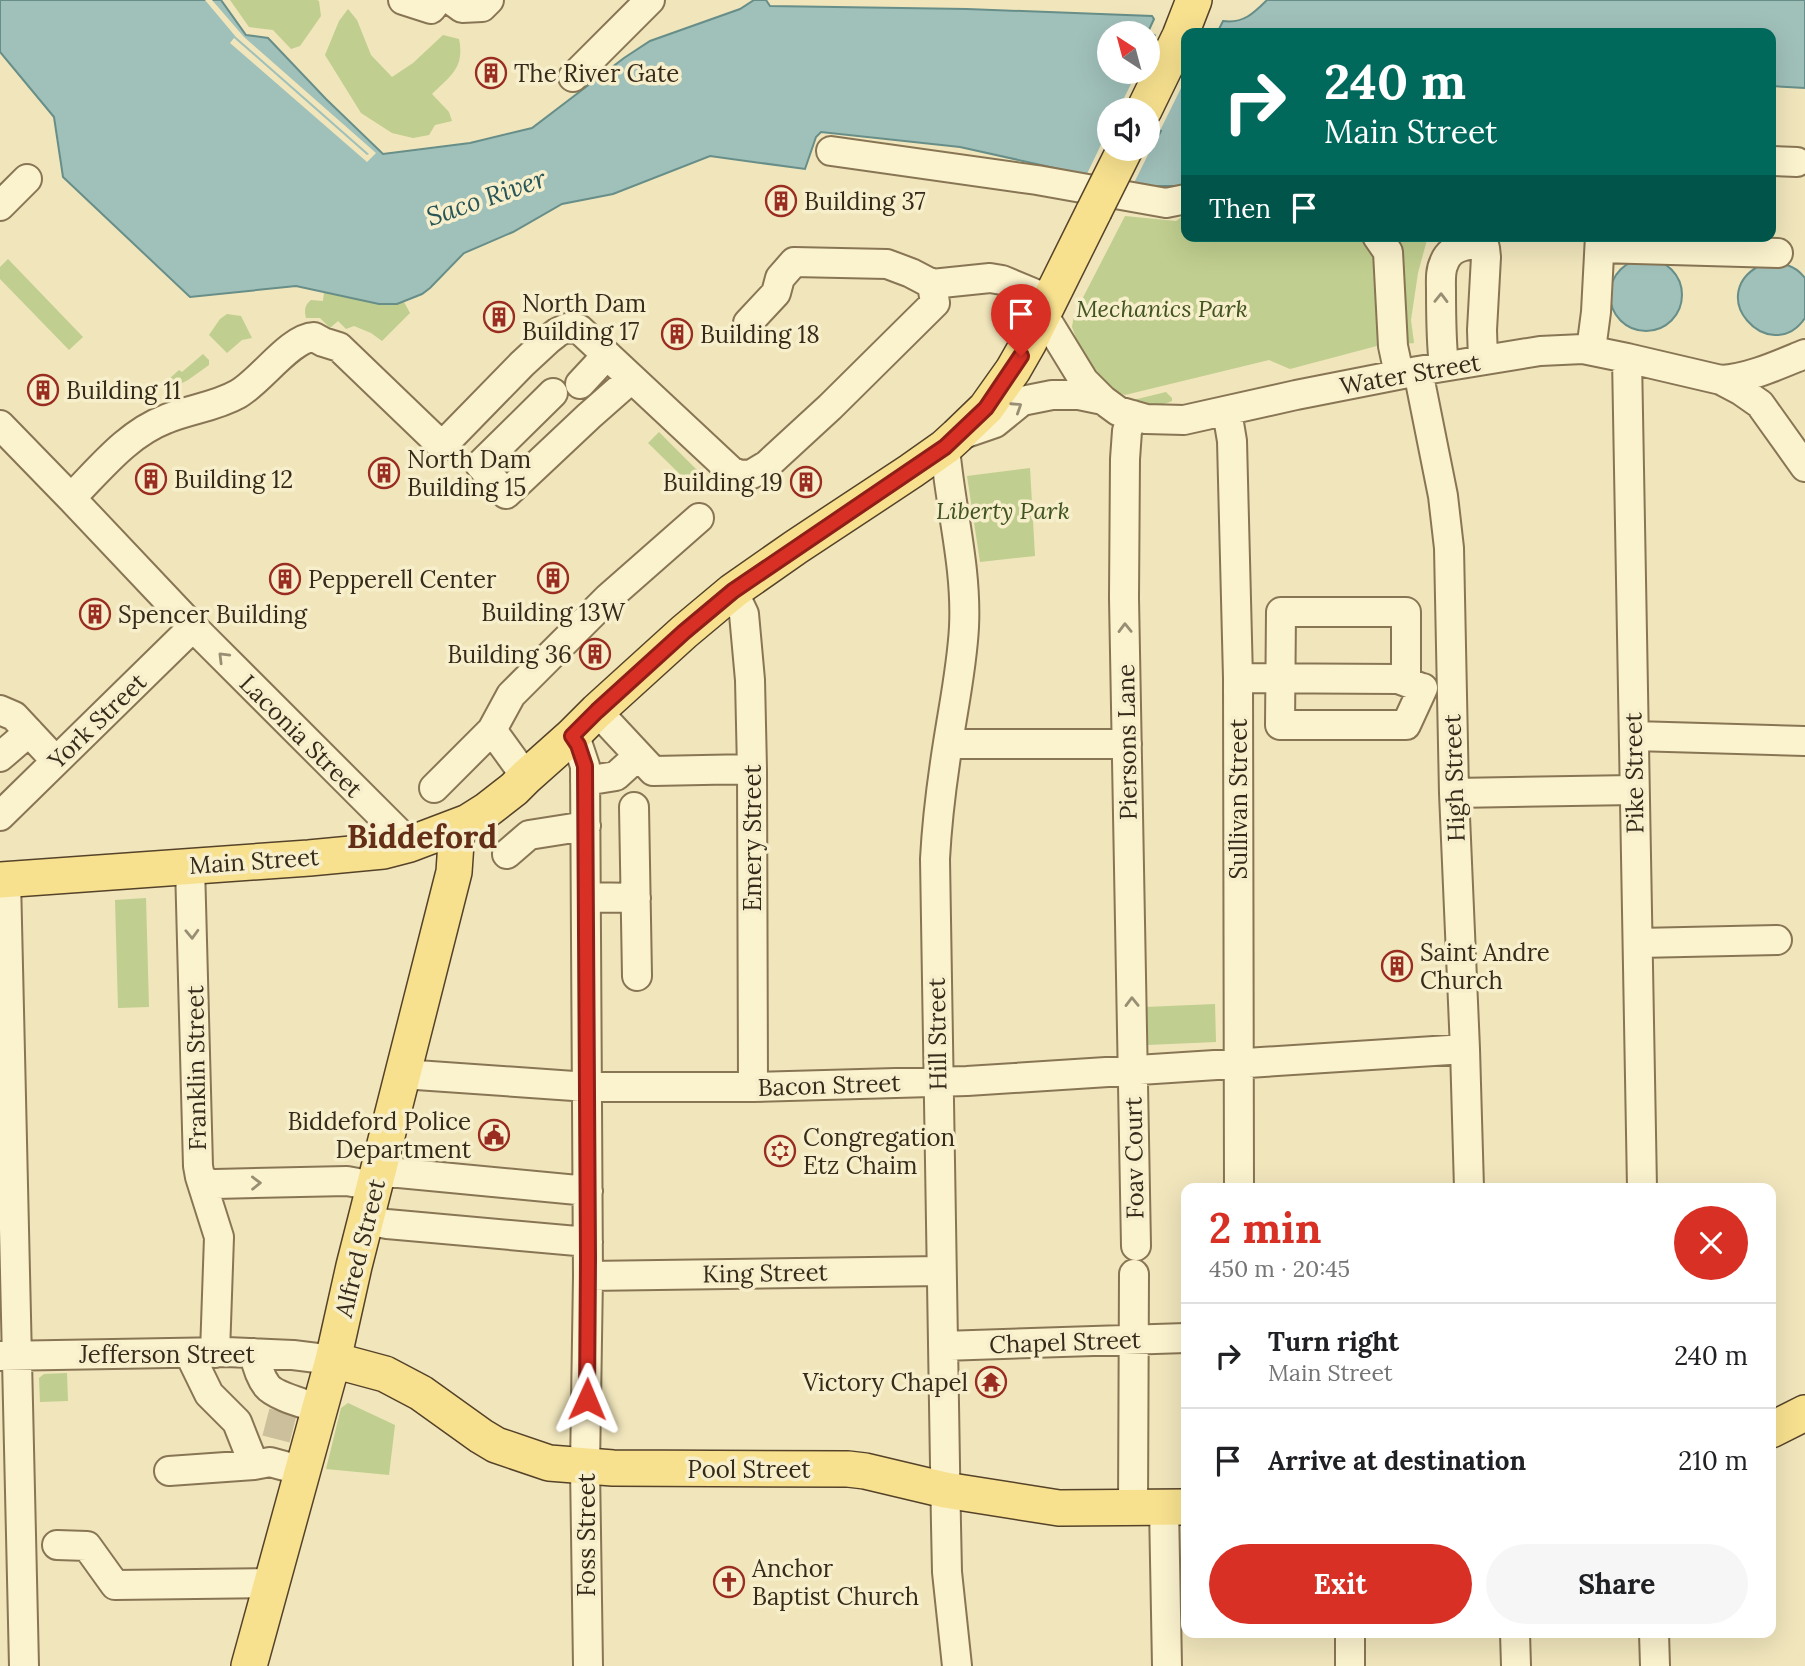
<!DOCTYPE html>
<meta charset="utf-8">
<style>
body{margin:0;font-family:Lora,serif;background:#f6f6f6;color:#202124;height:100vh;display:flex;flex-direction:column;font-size:26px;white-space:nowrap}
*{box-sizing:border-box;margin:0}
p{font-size:23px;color:#757577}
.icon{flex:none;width:38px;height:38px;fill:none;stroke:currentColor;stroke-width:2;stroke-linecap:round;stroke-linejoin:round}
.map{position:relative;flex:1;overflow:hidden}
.side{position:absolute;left:1181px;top:1183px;width:595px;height:455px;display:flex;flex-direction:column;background:#fff;border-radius:14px;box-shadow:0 7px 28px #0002}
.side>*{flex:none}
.hud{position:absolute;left:1181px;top:28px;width:595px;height:214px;border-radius:14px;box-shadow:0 7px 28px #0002;background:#00695c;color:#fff;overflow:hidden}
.needle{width:46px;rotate:324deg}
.tools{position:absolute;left:1097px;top:21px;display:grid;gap:14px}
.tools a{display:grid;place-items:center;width:63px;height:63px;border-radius:50%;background:#fff;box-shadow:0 7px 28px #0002;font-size:35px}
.pin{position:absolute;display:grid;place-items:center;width:60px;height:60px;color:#fff;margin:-72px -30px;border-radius:50% 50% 50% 0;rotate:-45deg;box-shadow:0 0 7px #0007}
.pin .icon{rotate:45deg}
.me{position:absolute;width:77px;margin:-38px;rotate:1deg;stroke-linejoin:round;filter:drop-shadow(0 0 5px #0008)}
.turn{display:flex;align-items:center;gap:24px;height:147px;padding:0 28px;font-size:32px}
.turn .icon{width:91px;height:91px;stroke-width:2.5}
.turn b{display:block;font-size:49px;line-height:60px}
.then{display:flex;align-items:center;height:66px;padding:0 28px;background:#0003;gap:14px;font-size:26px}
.round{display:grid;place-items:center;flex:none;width:74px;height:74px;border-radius:37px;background:#f6f6f6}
.overview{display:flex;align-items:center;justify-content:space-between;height:119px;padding:0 28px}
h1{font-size:42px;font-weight:800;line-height:52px;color:#d93025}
.action{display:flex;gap:14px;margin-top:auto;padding:14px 28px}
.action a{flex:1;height:80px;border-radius:42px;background:#d93025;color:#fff;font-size:28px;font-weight:800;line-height:80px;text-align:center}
.action a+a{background:#f6f6f6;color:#202124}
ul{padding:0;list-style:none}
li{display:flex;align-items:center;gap:21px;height:105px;padding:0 28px;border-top:2px solid #e0e0e0}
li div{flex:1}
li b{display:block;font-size:26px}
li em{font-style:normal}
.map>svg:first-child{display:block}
.green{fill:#c0ce8f}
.water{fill:#a0c0ba;stroke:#678e88;stroke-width:2;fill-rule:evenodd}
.pier{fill:#f0e5bb}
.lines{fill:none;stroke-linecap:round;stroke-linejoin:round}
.minor-tunnel{stroke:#cbc09b;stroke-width:28;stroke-dasharray:28 14;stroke-linecap:butt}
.minor-casing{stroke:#887554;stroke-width:32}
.major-casing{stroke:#554229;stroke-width:38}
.minor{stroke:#fbf2ce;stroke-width:28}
.major{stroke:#f7e18f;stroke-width:35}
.major-bridge-casing{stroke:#554229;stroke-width:38;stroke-linecap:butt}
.major-bridge{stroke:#f7e18f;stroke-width:35}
.oneway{stroke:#988e74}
.route-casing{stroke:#8d1f18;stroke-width:18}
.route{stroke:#d93025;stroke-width:12}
.labels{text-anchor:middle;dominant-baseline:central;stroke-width:7;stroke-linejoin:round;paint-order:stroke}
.poi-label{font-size:24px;fill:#362a1a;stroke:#f7efcb;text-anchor:start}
.park-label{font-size:24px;font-style:italic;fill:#41531f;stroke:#f7efcb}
.street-label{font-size:24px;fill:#362a1a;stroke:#f7efcb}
.water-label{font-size:26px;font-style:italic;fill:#285557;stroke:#f7efcb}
.district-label{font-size:32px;font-weight:bold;fill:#652f17;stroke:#f7efcb}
</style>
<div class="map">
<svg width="1805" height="1666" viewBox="0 0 1805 1666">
<rect width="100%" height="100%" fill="#f0e5bb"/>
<path class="green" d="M230,0H317L319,1L321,16L300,46L291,49L273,30L249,27Z
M348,9L357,20L371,55L392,77L413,63L443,35L459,39C465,68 450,76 432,94L449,112L452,121L435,125L429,135L413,138L392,133L361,113L325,55L339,21Z
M1186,214V236H1428L1418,273L1411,320L1414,343C1410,344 1394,343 1388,343L1290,369L1269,360L1125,395L1109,388L1102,383L1083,357L1072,327L1074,315L1125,216L1176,221Z
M8,259L83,337L69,350L0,279V267Z
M324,292L379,304L388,305L404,302L410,313L382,341L371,333L354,326L346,329L338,321L330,328L320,318H306C304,309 305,305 311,300L323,301Z
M227,314L241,316L252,338L242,340L227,353L209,335L220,319Z
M203,354L209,360V365L188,380L176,386L169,379L179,370L182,372Z
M1166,392L1172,398V401C1158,408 1143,404 1129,401Z
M659,432L699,472L689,483L648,443Z
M1030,468L1035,556L980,562L967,476Z
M146,898L149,1007L118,1008L115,900Z
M1215,1004L1216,1042L1147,1045L1145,1007Z
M67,1373L68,1401L40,1402L39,1378L44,1374Z
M348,1403L395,1425L389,1475L326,1469L341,1408Z"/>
<path class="water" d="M0,0H221L246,35L268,38L326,99L383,154L470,143L532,128L624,58L650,41L740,9L754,0H766L770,6L967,9L1152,16L1154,19L1148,32L1186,51V183L1178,186H1144L1077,173L960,147L821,132L816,137L805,169L710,156L613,194L562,204L513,232L464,253L430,288L422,294L397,304H379L296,286L190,297L63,177L54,117L0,52ZM1110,33H1148V72H1110ZM1110,110H1148V124L1161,131L1159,135L1148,130V149H1110Z
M1267,0H1805V88L1771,86V33H1217L1223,21C1243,24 1254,13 1267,0Z
M1610 295a36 36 0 1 1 72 0a36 36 0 1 1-72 0Z
M1765,263C1783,263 1794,264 1805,278V318C1770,369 1699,292 1765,263Z"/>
<path class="pier" d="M205,0H212L244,37L376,153L367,162L230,43L234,38L367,155L369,154L236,37Z
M1157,33L1186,47V78L1132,187L1085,178L1109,128L1110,149H1148V110H1118L1137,72H1148V50Z"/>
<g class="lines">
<path class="minor-tunnel" d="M276,1439L283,1412"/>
<g class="minor-casing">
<path id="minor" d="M403,0L431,9L438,0
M451,0L462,8L482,7L489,0
M573,77L650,0
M831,151L1037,180L1166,203L1186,199
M1771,161L1797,162
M0,206L27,179
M1377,236L1388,252L1393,346L1399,374
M1600,248L1778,253
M1043,314L1084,381L1103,400L1118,411L1146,419L1184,420L1296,395L1418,371L1540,351L1583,349L1627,358L1721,380L1740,390L1760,404L1805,467
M748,323L776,293L780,278L794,262L887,264L911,273L932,284L990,278L1002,280L1050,300
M1591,350L1596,312L1600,236
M1627,358L1642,1188
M1444,366C1441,341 1441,316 1441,290C1441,281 1440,271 1444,263C1447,254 1455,248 1464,246C1471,244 1478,244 1485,248L1486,257L1482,330L1483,360
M1418,371L1443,496L1449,548L1454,793L1465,1049L1469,1188
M1721,380C1750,378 1778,365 1805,354
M580,384L606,356
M553,393L480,465L506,494L589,416L631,379
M1227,411L1232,441L1238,678L1239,1188
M1133,415L1127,431L1125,459L1124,598L1136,1246
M0,425L71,498
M966,433L995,423L1022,401L1052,395H1079L1103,400
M945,447C950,507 967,566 964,627C962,666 954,704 948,743C942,781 937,820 935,859L946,1525L947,1572L957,1666
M733,591L744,614L750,680L752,769L753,1087
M1238,678L1398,679L1422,688
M1406,682V612H1281L1280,725H1406L1423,688
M0,710L14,716L56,761
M597,711L653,771L752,769
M492,730L511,695L608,598L699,518
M572,736L578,745L585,766L588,1276L585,1467L588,1666
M1634,736L1805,741
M948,744H1127
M0,757L29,732
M585,781L616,776L638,756
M434,788L492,730L526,777
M1454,793L1634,790
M634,807L637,976
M0,816L193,627
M410,844L193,627L71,498C100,469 127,434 166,419C190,409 215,407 238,394C261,381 290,338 314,337L323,342L339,347L442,446L522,364L549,339L558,332L567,328L579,329L731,471L740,475L752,474L767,465L830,407L935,303L932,284
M507,854L529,835L586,826
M190,866L198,1166L200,1177L208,1183L215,1184L347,1181L374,1186
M6,879L24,1666
M586,897L636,898
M1638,943L1777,940
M402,1074L588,1087H753L967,1081L1465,1049
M378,1171L588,1191
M200,1177L219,1237L215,1353
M366,1220L387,1224L588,1242
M588,1276L941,1271
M943,1346L1186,1338
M189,1353L209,1394L237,1422L254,1465L270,1462L303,1471
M254,1353C256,1363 260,1377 267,1386C275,1396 306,1404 320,1409
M0,1356L226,1352L293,1355L333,1360
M169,1471L254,1465
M1133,1507L1134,1274
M1164,1507L1167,1666
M57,1545L87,1546L115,1585L272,1583
M1350,1633V1666
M1515,1633L1516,1666
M1654,1633L1655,1666"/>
</g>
<g class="major-casing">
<path id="major" d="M1144,110L1180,36L1194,0
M0,880L309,858L383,851L410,844L468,822L487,810L514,789L526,777L572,736L597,711L684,632L733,591L796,547L911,471L945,447L957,436L986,408L1013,370L1029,342L1094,211
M333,1360L385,1374L421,1393L481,1436L496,1445L549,1463L613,1468L848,1469L865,1471L945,1490L1059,1508L1186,1507
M1771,1430L1805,1413
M249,1666L333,1360L354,1266L454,872L457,828"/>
</g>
<use href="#minor" class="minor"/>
<use href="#major" class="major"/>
<g class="major-bridge-casing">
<path id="major-bridge" d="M1094,211L1125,149"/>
</g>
<use href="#major-bridge" class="major-bridge"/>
</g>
<defs><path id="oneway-chevron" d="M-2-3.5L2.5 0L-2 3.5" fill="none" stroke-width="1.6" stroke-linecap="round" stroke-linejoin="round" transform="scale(1.75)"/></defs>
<g class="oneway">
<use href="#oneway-chevron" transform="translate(1441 298) rotate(-89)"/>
<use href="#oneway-chevron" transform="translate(1017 407) rotate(-33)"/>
<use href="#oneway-chevron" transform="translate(1125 628) rotate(-91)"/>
<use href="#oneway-chevron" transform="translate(223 657) rotate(-135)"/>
<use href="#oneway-chevron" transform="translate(192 934) rotate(88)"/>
<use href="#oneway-chevron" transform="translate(1132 1002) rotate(-91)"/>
<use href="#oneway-chevron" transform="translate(256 1183) rotate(-1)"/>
</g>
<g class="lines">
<g class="route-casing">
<path id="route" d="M587,1399L588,1258L585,766L578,745L572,736L597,711L684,632L733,591L945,447L986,408L1021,356"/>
</g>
<use href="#route" class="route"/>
</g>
<defs>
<g id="building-ring" transform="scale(1.575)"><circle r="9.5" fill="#f7efcb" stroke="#9a2d21" stroke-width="1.5"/><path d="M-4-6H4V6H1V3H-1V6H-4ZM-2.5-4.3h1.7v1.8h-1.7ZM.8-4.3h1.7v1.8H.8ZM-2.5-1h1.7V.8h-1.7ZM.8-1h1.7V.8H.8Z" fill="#9a2d21"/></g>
<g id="civic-ring" transform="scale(1.575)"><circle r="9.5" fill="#f7efcb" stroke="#9a2d21" stroke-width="1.5"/><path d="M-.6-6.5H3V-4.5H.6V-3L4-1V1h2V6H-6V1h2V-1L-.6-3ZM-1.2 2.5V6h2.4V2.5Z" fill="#9a2d21"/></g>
<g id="synagogue-ring" transform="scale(1.575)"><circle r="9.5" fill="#f7efcb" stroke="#9a2d21" stroke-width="1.5"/><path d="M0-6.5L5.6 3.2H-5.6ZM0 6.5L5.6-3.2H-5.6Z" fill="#9a2d21"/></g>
<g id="temple-ring" transform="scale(1.575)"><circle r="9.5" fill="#f7efcb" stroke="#9a2d21" stroke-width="1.5"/><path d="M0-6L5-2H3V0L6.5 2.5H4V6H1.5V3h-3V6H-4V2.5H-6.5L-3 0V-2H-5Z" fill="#9a2d21"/></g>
<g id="church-ring" transform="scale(1.575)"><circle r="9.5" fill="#f7efcb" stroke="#9a2d21" stroke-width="1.5"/><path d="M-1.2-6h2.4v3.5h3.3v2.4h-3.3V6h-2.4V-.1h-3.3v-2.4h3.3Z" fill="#9a2d21"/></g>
</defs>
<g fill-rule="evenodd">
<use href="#building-ring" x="491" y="73"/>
<use href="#building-ring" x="781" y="201"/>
<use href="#building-ring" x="499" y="317"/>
<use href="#building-ring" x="677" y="334"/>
<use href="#building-ring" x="43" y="390"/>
<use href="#building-ring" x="384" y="473"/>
<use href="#building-ring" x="151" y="479"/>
<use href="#building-ring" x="806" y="482"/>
<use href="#building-ring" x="553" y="578"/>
<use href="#building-ring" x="285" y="579"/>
<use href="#building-ring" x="95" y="614"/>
<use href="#building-ring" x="595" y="654"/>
<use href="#building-ring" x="1397" y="966"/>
<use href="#civic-ring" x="494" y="1135"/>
<use href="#synagogue-ring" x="780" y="1151"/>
<use href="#temple-ring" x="991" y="1382"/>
<use href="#church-ring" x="729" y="1582"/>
</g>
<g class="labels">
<g class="poi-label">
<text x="514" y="73">The River Gate</text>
<text x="804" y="201">Building 37</text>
<text x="522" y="303">North Dam<tspan x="522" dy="28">Building 17</tspan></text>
<text x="700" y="334">Building 18</text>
<text x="66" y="390">Building 11</text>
<text x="407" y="459">North Dam<tspan x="407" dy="28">Building 15</tspan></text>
<text x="174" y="479">Building 12</text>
<text x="783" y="482" text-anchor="end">Building 19</text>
<text x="308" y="579">Pepperell Center</text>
<text x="553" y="612" text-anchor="middle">Building 13W</text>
<text x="118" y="614">Spencer Building</text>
<text x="572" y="654" text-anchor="end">Building 36</text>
<text x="1420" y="952">Saint Andre<tspan x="1420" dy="28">Church</tspan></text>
<text x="471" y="1121" text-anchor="end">Biddeford Police<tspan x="471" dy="28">Department</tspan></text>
<text x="803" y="1137">Congregation<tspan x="803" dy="28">Etz Chaim</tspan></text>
<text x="968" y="1382" text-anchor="end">Victory Chapel</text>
<text x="752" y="1568">Anchor<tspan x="752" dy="28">Baptist Church</tspan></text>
</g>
<g class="park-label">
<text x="1162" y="308">Mechanics Park</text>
<text x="1003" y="510">Liberty Park</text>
</g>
<g class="street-label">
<text transform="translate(1410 374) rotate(-10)">Water Street</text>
<text transform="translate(97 721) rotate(-44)">York Street</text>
<text transform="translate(301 736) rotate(45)">Laconia Street</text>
<text transform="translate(1127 742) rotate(-91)">Piersons Lane</text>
<text transform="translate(1634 773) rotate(-91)">Pike Street</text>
<text transform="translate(1454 778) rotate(-92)">High Street</text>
<text transform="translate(1238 799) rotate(-90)">Sullivan Street</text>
<text transform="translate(752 838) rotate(-90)">Emery Street</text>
<text transform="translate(254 861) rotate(-4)">Main Street</text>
<text transform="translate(937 1034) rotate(-91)">Hill Street</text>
<text transform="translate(196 1068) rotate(-91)">Franklin Street</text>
<text transform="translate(829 1085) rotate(-2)">Bacon Street</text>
<text transform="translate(1134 1158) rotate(-91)">Foav Court</text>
<text transform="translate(360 1248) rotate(-76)">Alfred Street</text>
<text transform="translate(765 1273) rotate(-1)">King Street</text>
<text transform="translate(1065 1342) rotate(-2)">Chapel Street</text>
<text x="167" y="1354">Jefferson Street</text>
<text x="749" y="1469">Pool Street</text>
<text transform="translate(586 1535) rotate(-90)">Foss Street</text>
</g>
<g class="water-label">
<text transform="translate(486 197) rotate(-19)">Saco River</text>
</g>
<g class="district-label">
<text x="422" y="836">Biddeford</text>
</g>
</g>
</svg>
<div class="tools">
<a><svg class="needle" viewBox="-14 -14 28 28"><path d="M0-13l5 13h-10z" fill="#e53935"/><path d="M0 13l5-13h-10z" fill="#757577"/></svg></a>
<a><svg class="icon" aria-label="sound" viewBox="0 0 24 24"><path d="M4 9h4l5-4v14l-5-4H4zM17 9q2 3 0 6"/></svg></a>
</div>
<div class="pin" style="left:1021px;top:356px;background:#d93025"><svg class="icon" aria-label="arrive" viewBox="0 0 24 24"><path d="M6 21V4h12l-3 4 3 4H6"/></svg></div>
<svg class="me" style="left:587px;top:1399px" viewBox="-20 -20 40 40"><path d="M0-17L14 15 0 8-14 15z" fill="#d93025" stroke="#fff" stroke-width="4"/></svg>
<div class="hud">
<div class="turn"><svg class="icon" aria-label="right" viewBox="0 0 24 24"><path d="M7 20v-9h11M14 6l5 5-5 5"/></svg><div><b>240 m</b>Main Street</div></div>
<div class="then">Then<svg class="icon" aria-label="arrive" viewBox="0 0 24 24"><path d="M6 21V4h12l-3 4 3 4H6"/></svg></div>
</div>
<section class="side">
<div class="overview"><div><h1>2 min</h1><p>450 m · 20:45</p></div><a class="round" style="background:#d93025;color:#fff"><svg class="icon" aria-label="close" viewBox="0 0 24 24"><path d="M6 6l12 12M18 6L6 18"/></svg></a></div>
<ul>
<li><svg class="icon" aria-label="right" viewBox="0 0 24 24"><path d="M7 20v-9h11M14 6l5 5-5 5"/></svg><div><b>Turn right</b><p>Main Street</p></div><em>240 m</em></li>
<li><svg class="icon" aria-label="arrive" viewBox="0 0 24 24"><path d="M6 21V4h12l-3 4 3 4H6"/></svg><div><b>Arrive at destination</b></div><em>210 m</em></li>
</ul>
<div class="action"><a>Exit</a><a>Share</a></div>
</section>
</div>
